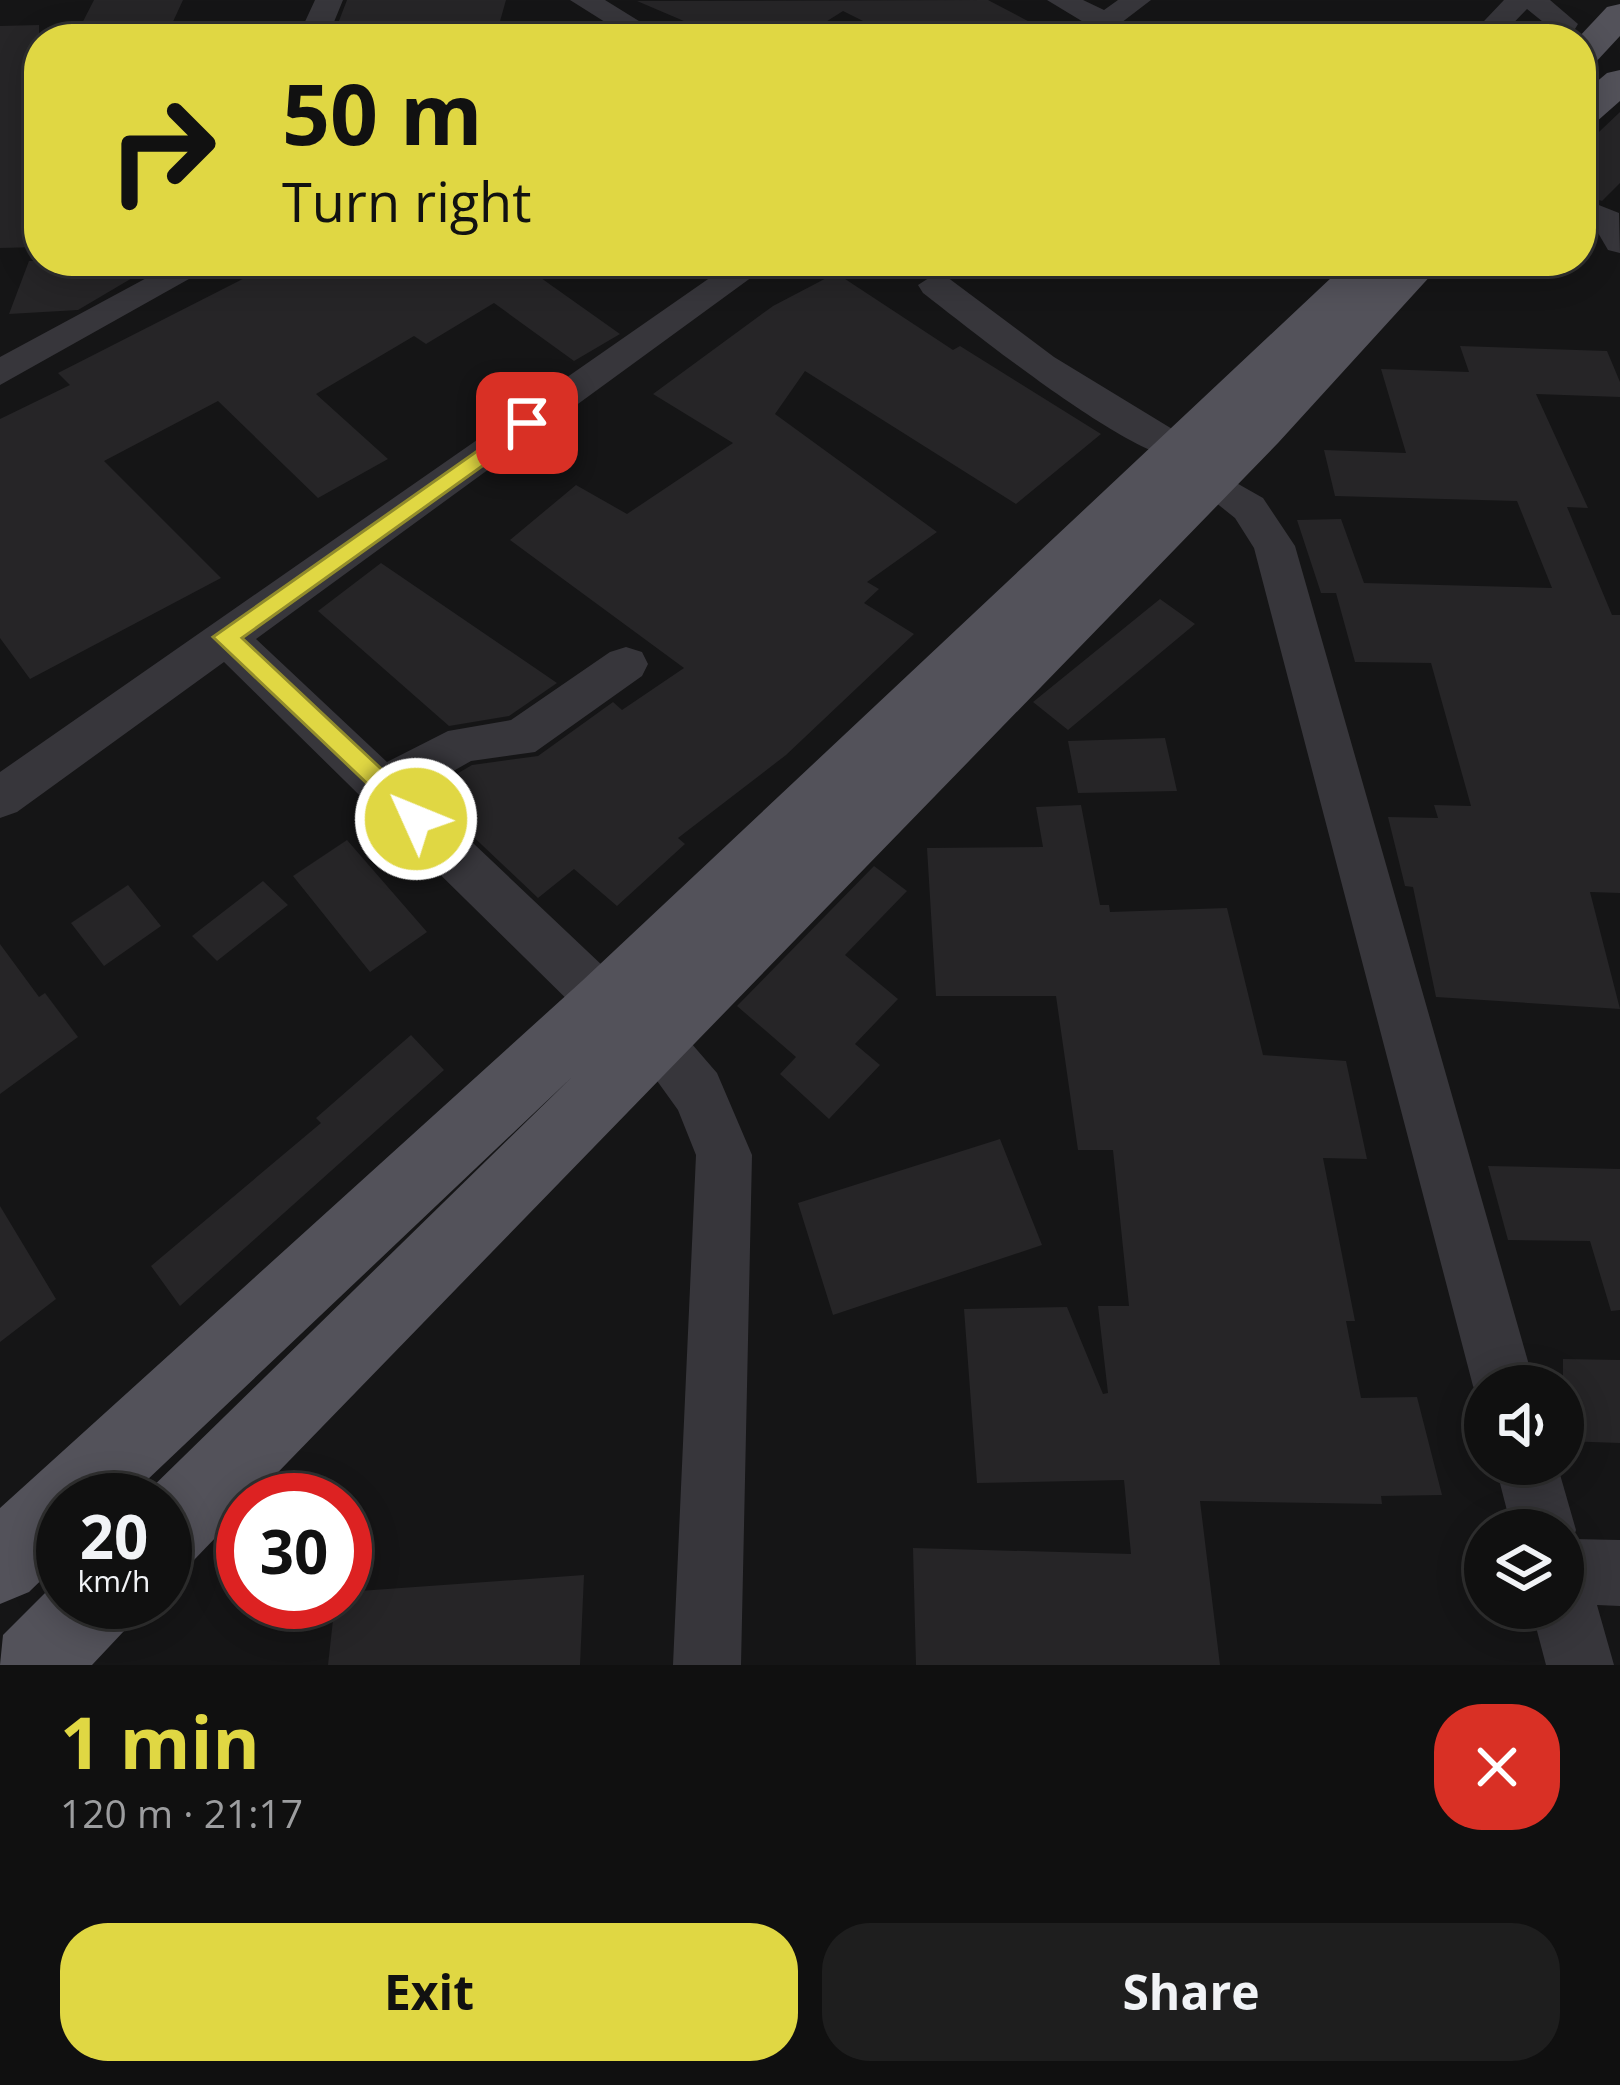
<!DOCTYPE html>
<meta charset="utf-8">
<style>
body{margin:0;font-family:"Open Sans",sans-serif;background:#1e1e1e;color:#f1f3f6;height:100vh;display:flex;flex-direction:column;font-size:45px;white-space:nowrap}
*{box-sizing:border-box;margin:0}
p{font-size:39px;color:#9c9d9f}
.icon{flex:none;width:66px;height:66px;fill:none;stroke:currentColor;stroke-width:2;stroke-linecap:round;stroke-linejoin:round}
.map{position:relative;height:1665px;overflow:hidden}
.details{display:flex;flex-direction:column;background:#101010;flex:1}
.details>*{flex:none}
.banner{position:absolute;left:24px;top:24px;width:1572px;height:252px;border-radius:48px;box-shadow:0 6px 30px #0003,0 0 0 3px #303030;background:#e0d743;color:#111;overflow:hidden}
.tools{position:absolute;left:1464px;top:1365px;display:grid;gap:24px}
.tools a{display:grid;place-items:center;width:120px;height:120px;border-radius:50%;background:#101010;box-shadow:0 6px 30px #0003,0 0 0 3px #303030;font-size:60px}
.speed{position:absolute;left:36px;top:1473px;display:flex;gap:24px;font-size:60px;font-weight:700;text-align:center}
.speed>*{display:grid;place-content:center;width:156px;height:156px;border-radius:50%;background:#101010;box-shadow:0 6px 30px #0003,0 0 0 3px #303030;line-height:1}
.speed small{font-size:30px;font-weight:400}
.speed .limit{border:18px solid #d22;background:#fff;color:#111}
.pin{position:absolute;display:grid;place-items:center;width:102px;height:102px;color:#fff;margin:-51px;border-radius:24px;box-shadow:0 6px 18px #0006}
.me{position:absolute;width:132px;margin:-66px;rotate:314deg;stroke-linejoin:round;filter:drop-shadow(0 0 9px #0008)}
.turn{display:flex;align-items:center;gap:42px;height:252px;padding:0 60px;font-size:54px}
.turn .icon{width:156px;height:156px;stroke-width:2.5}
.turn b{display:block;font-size:84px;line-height:102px}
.round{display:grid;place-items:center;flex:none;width:126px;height:126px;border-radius:48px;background:#1e1e1e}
.headline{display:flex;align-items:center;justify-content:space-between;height:204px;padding:0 60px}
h1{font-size:72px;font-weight:700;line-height:90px;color:#e0d743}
.cta{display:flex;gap:24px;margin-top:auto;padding:24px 60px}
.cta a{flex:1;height:138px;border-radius:48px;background:#e0d743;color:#111;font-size:48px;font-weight:700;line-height:138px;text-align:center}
.cta a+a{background:#1e1e1e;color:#f1f3f6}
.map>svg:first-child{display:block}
.building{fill:#262527}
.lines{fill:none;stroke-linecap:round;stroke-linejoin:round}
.minor{fill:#37363b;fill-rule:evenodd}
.major{fill:#53525a;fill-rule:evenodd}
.route{fill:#e0d743;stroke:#928c2c;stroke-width:3}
</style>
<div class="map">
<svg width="1620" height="1665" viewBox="0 0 1620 1665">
<rect width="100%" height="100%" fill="#151516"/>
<path class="building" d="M94,0H183L165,39H74Z
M347,0H506L495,39H332Z
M988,0L1062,39H899L843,11L799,39L765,24L741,39H726L637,1Z
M39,25V247L0,248V26Z
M1620,112V183L1602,201L1581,194V149Z
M29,261H161L78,310L9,314Z
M278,261H517L620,334L574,361L494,303L426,344L414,336L316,394L388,459L318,498L218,401L104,461L221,578L30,679L0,638V419L70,385L58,373Z
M836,273L953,350L960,346L1101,434L1016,504L805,371L775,414L937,532L867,582L879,589L864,603L914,634L786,755L678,838L685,844L617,906L574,869L538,898L426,792L472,765L538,756L613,702L622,710L684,668L510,540L576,485L627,514L733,443L653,394L773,306Z
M1460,346L1607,351L1620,382V397L1536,394L1588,508L1567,507L1612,615H1620V893L1590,892L1620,1009L1436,997L1413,887L1405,886L1388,817L1438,818L1434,805L1471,806L1431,663L1355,662L1336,593H1321L1297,520L1341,519L1364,583L1552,588L1517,501L1335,496L1324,450L1406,453L1381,369L1469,372Z
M381,563L557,683L509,716L449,726L318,611Z
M1160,599L1195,624L1068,730L1033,702Z
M1165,738L1177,791L1078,793L1068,741Z
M1081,805L1100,905H1109L1110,912L1227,908L1263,1055L1346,1061L1367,1159L1323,1158L1355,1321H1346L1361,1398L1417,1397L1442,1495L1381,1496L1382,1504L1200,1501L1220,1665H916L913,1548L1131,1554L1124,1480L977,1483L964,1309L1067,1307L1103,1394L1108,1393L1098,1306H1129L1113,1150H1078L1056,996H936L927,848L1043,847L1036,807Z
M347,840L427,932L370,972L293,876Z
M874,866L907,891L845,955L898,999L855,1044L880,1065L829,1119L780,1074L796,1057L737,1006Z
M263,881L288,905L217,961L192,936Z
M128,885L161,926L104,966L71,923Z
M0,944L39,997L45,993L78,1037L0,1094Z
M411,1035L444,1070L180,1306L151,1266L321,1123L316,1118Z
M1000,1139L1042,1245L833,1315L798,1203Z
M1488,1166L1620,1169V1310L1611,1311L1590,1241L1508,1240Z
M0,1206L56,1299L0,1342Z
M1563,1359L1620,1360V1443L1563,1441Z
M584,1575L580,1665H328L335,1602H345V1592Z"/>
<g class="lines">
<path class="minor" d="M315,0H343L327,39H297Z
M570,0H605L668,39H632Z
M1047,0H1083L1104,10L1118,0H1151L1100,39H1066L1085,23Z
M1504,0H1550L1578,24L1569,39H1539L1548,26L1527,9L1498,39H1467Z
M1581,198L1619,213L1620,253L1608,250L1594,226L1581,220Z
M178,261H221L0,385V357Z
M734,261H774L256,639L387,762L448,731L511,720L610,652L626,647L642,652L648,664L642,676L535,752L471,761L418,791L623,985L631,1002L623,1019L605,1026L587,1019L224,662L17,812L0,818V772Z
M935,274L947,277L1054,357L1187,438L1192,448L1187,458C1143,470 965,325 923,293L918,285Z
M1210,468L1263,498L1295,546L1535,1386H1485V1409L1473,1386L1254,548L1235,518L1190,482L1196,472Z
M653,1014L672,1021L717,1073L752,1155L741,1665H673L696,1155L678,1110L627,1039L634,1021Z
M1495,1464H1557L1576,1530L1573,1539L1620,1540V1606L1597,1605L1614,1665H1546L1531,1608H1563V1530H1512Z"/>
<path class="major" d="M1620,4V36L1594,64L1581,67L1577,39L1607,7Z
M1620,70V101L1595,123L1581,127V95L1607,73Z
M1349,261H1396L1391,268L1398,261H1444L1278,443L251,1500H243V1509L194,1560L165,1571V1500H139L572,1077L126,1500H63V1559L29,1592L0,1604V1508L582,981Z
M63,1575V1602H136L124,1631L92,1665H0L3,1635Z"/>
</g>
<path class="route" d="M527,416L534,418V429L242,638L426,811L430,819L416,830L213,637Z"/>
</svg>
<div class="tools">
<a><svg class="icon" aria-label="sound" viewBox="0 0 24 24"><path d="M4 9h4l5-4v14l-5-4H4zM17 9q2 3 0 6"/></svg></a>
<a><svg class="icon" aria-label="layers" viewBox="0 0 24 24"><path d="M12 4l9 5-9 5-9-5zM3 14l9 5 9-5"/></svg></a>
</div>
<div class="speed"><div>20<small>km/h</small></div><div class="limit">30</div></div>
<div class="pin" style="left:527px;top:423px;background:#d93025"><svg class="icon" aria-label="arrive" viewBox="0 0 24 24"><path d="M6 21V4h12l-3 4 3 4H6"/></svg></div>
<svg class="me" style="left:416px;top:819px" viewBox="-20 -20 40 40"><circle r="17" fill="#e0d743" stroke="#fff" stroke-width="3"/><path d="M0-11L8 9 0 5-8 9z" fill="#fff"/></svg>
<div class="banner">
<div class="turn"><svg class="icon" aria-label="right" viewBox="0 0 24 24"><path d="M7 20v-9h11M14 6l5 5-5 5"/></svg><div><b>50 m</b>Turn right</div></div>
</div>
</div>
<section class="details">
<div class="headline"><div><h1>1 min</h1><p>120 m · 21:17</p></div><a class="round" style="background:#d93025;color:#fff"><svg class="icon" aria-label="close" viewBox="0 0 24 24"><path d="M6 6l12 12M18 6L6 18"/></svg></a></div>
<div class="cta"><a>Exit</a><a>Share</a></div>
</section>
